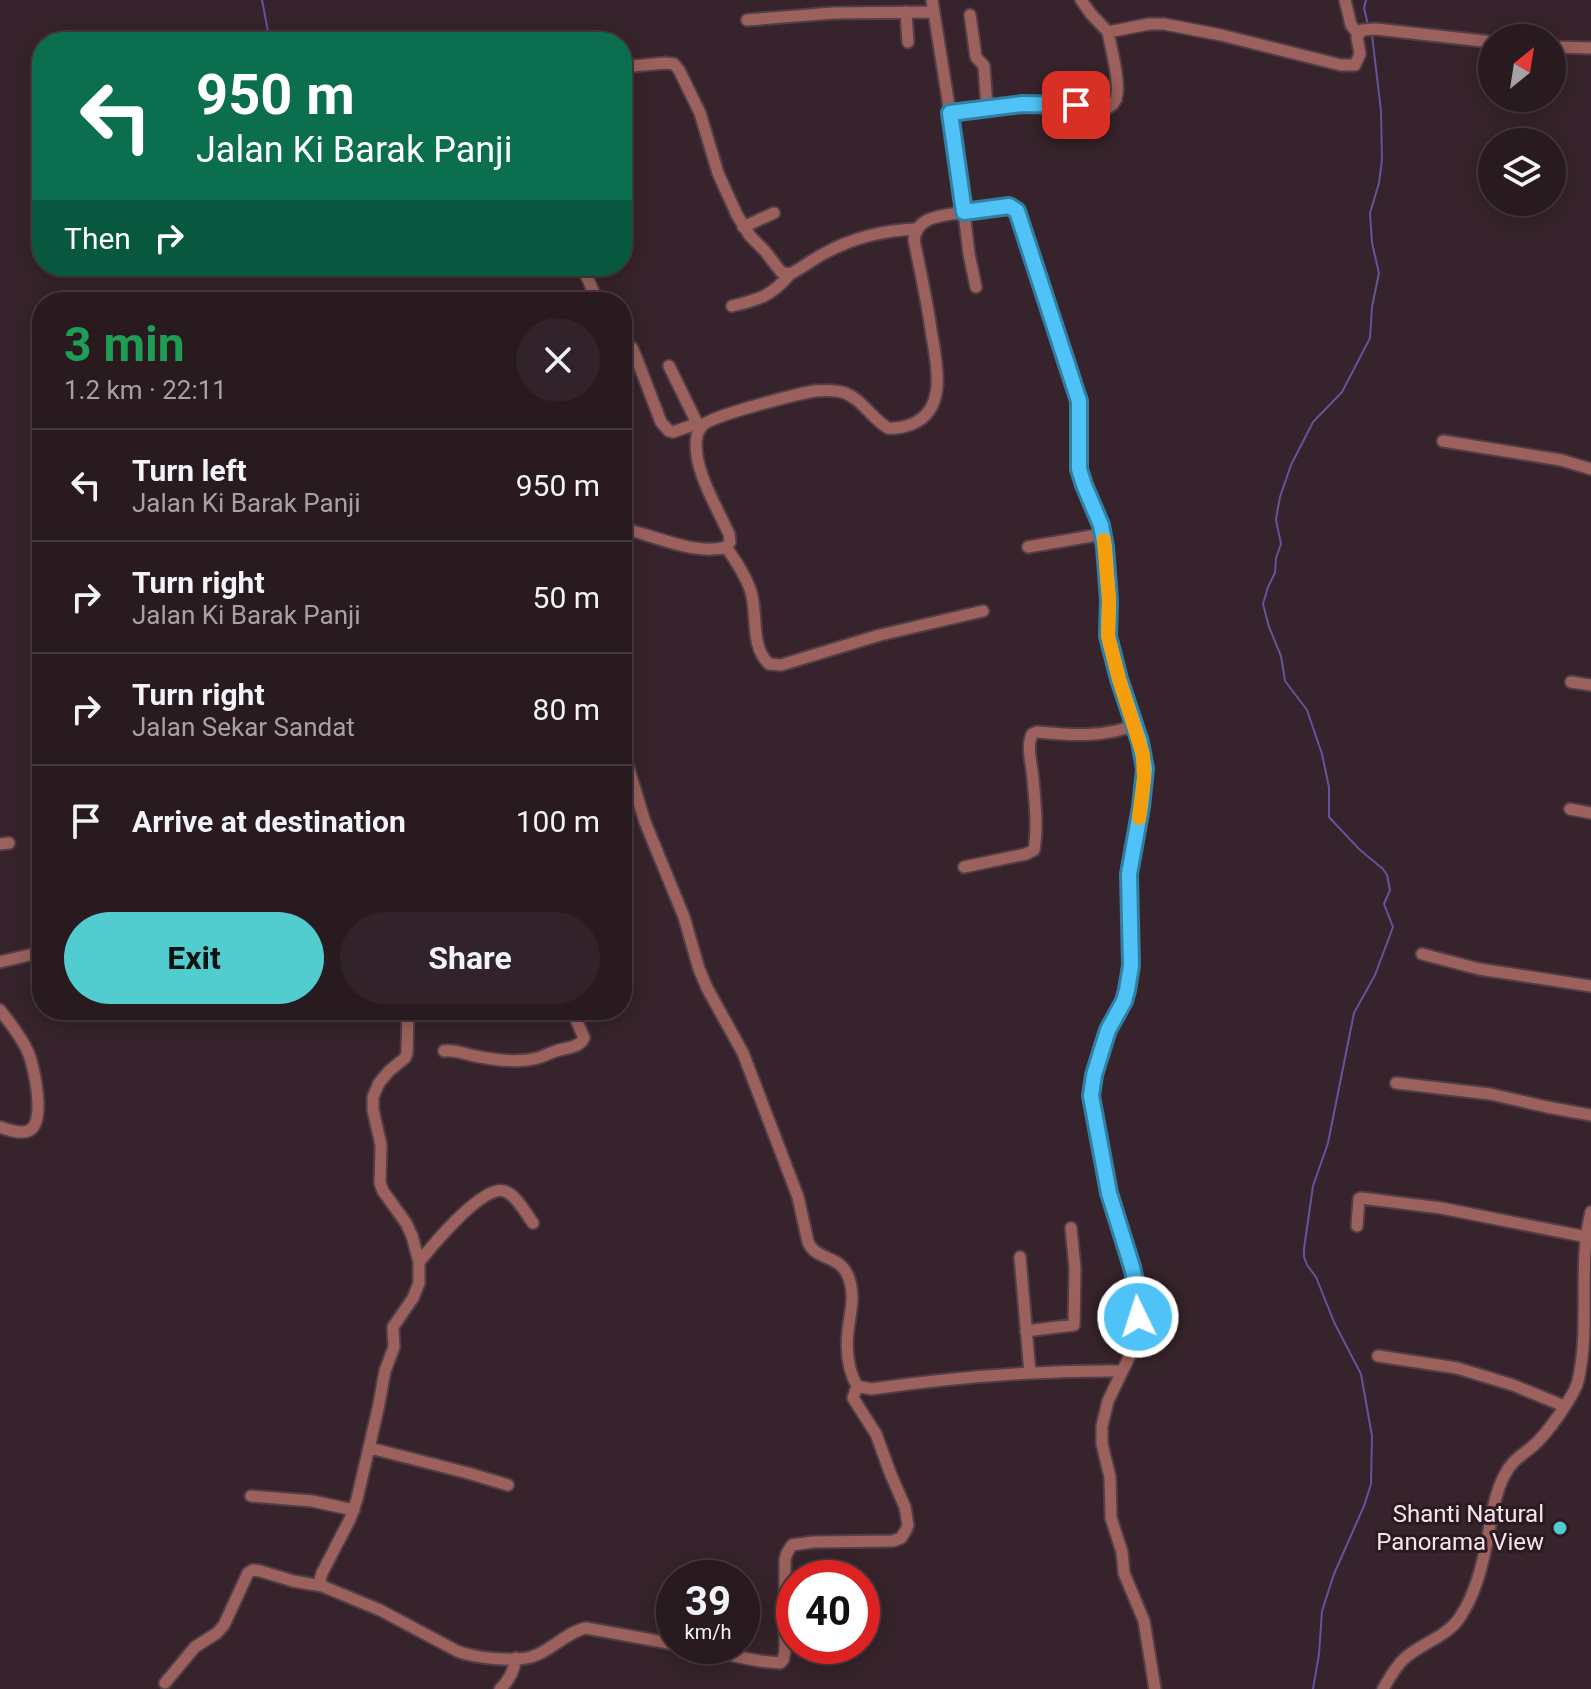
<!DOCTYPE html>
<meta charset="utf-8">
<style>
body{margin:0;font-family:Roboto,sans-serif;background:#312329;color:#f1f3f6;height:100vh;display:flex;flex-direction:column;font-size:30px;white-space:nowrap}
*{box-sizing:border-box;margin:0}
p{font-size:26px;color:#a5a1a5}
.icon{flex:none;width:44px;height:44px;fill:none;stroke:currentColor;stroke-width:2;stroke-linecap:round;stroke-linejoin:round}
.map{position:relative;flex:1;overflow:hidden}
.side{position:absolute;left:32px;top:292px;width:600px;height:728px;display:flex;flex-direction:column;background:#291a20;border-radius:32px;box-shadow:0 4px 20px #0003,0 0 0 2px #45383e}
.side>*{flex:none}
.banner{position:absolute;left:32px;top:32px;width:600px;height:244px;border-radius:32px;box-shadow:0 4px 20px #0003,0 0 0 2px #45383e;background:#0b6e4f;color:#fff;overflow:hidden}
.needle{width:52px;rotate:30deg}
.fabs{position:absolute;left:1478px;top:24px;display:grid;gap:16px}
.fabs a{display:grid;place-items:center;width:88px;height:88px;border-radius:50%;background:#291a20;box-shadow:0 4px 20px #0003,0 0 0 2px #45383e;font-size:40px}
.speed{position:absolute;left:656px;top:1560px;display:flex;gap:16px;font-size:40px;font-weight:700;text-align:center}
.speed>*{display:grid;place-content:center;width:104px;height:104px;border-radius:50%;background:#291a20;box-shadow:0 4px 20px #0003,0 0 0 2px #45383e;line-height:1}
.speed small{font-size:20px;font-weight:400}
.speed .limit{border:12px solid #d22;background:#fff;color:#111}
.pin{position:absolute;display:grid;place-items:center;width:68px;height:68px;color:#fff;margin:-34px;border-radius:16px;box-shadow:0 4px 12px #0006}
.me{position:absolute;width:88px;margin:-44px;rotate:356deg;stroke-linejoin:round;filter:drop-shadow(0 0 6px #0008)}
.turn{display:flex;align-items:center;gap:28px;height:168px;padding:0 32px;font-size:36px}
.turn .icon{width:104px;height:104px;stroke-width:2.5}
.turn b{display:block;font-size:56px;line-height:68px}
.then{display:flex;align-items:center;height:76px;padding:0 32px;background:#0003;gap:16px;font-size:30px}
.round{display:grid;place-items:center;flex:none;width:84px;height:84px;border-radius:42px;background:#312329}
.overview{display:flex;align-items:center;justify-content:space-between;height:136px;padding:0 32px}
h1{font-size:48px;font-weight:700;line-height:60px;color:#1e9e55}
.button{display:flex;gap:16px;margin-top:auto;padding:16px 32px}
.button a{flex:1;height:92px;border-radius:48px;background:#52cdcf;color:#111;font-size:32px;font-weight:700;line-height:92px;text-align:center}
.button a+a{background:#312329;color:#f1f3f6}
ul{padding:0;list-style:none}
li{display:flex;align-items:center;gap:24px;height:112px;padding:0 32px;border-top:2px solid #45383e}
li div{flex:1}
li b{display:block;font-size:30px}
li em{font-style:normal}
.map>svg:first-child{display:block}
.lines{fill:none;stroke-linecap:round;stroke-linejoin:round}
.stream{stroke:#63549c;stroke-width:2}
.minor-casing{stroke:#513e46;stroke-width:15}
.minor{stroke:#9c615c;stroke-width:11}
.route-casing{stroke:#337fa1;stroke-width:20}
.route{stroke:#4fc3f7;stroke-width:14}
.slow{stroke:#f59e0b;stroke-width:14}
.poi-dot{fill:#52cdcf;stroke:#2d1921;stroke-width:3}
.labels{text-anchor:middle;dominant-baseline:central;stroke-width:6;stroke-linejoin:round;paint-order:stroke}
.poi-label{font-size:24px;fill:#f4e6eb;stroke:#2d1921;text-anchor:end}
</style>
<div class="map">
<svg width="1591" height="1689" viewBox="0 0 1591 1689">
<rect width="100%" height="100%" fill="#37232b"/>
<g class="lines">
<path class="stream" d="M262,0L270,42
M1366,0L1364,8L1368,25
M1313,1689L1319,1654L1322,1611L1334,1574L1364,1506L1371,1484L1372,1436L1361,1374L1334,1322L1316,1277L1307,1265L1304,1257V1249L1313,1186L1328,1143L1354,1013L1375,975L1393,927L1384,904L1390,890L1387,875L1383,869L1359,849L1329,817V787L1322,754L1307,710L1285,681L1281,656L1269,627L1263,604L1268,587L1275,573L1276,558L1281,544L1276,520L1277,513L1280,497L1291,465L1313,422L1342,392L1370,338L1372,307L1379,273L1372,243L1370,213L1379,183L1382,160L1381,111L1372,35"/>
<g class="minor-casing">
<path id="minor" d="M932,0L962,188L964,212L1009,206L1017,211L1079,401V469L1103,534L1108,581V636L1119,679L1140,742L1145,769L1141,807L1129,874L1131,966L1127,990L1124,1001L1108,1030L1102,1049L1094,1075L1091,1096L1109,1193L1132,1267L1138,1301V1317L1133,1349L1108,1401L1102,1426V1444L1110,1477L1111,1518L1122,1552L1124,1573L1144,1621L1155,1689
M1081,0L1091,14L1108,32
M1345,0L1351,25L1358,34
M906,12L908,42
M970,15L976,57L984,66L987,108
M747,20L833,13L933,12
M1552,47L1591,48
M622,67L665,63L674,64L679,70L700,113L718,173L737,215L750,236L765,251L781,272L790,274C802,268 812,260 823,254C852,238 885,230 917,229
M950,113L1022,104L1107,108C1112,105 1113,105 1116,99C1121,83 1111,49 1108,32L1149,24H1164L1221,35L1341,65H1355L1360,54L1357,37L1362,30L1376,29L1492,42
M743,227L774,213
M582,266L598,302
M732,306C758,300 772,296 790,274
M622,340L632,348L636,357L661,422L669,431L673,432L696,424
M669,366L700,429
M1443,441L1561,460L1591,469
M622,528C653,535 695,556 726,547L730,542L729,534C717,507 691,466 697,436C698,431 700,428 703,425C714,415 797,394 815,391C825,390 836,390 845,393C863,400 872,419 888,428C897,429 904,427 912,424C949,409 936,361 931,330C927,300 920,270 914,240C917,215 943,216 964,212L969,254L976,287
M726,547C736,561 746,576 751,592C758,616 750,646 769,664L781,665L880,635L983,611
M1028,547L1103,534
M1571,682L1591,685
M622,747L645,822L684,917L699,969L707,988L743,1053L798,1197L808,1242C816,1261 839,1254 848,1276C856,1296 850,1312 848,1331C846,1349 848,1370 857,1386L871,1389C955,1377 1038,1370 1122,1371
M1570,809L1591,813
M0,844L9,843
M964,867L1026,854L1034,850C1038,827 1035,802 1033,779C1032,764 1026,748 1032,734L1037,732C1070,735 1103,738 1135,725
M1422,954L1479,969L1591,986
M0,962L42,952
M0,1010C10,1023 21,1036 28,1052C34,1066 46,1120 30,1130C22,1135 9,1130 0,1127
M408,1010L407,1053L405,1058L389,1071L379,1083L373,1097V1110L381,1145L380,1183L383,1191L406,1223L412,1236L419,1262V1283L413,1298L393,1327L394,1347L385,1371L378,1409L357,1499L350,1519L322,1573L320,1580L322,1586L380,1610L457,1651C474,1658 513,1662 531,1657C550,1652 566,1632 586,1628L674,1644
M444,1051C455,1049 464,1054 475,1056C494,1060 519,1063 538,1058C544,1056 550,1053 556,1051C567,1047 578,1049 584,1038L572,1010
M1396,1083L1490,1094L1547,1107L1591,1115
M1357,1226L1359,1199L1361,1198L1441,1208L1587,1237
M1020,1257L1030,1373
M419,1262C432,1246 482,1185 504,1191C516,1194 526,1214 533,1223
M1026,1331L1074,1325L1075,1268L1071,1228
M1378,1356L1457,1368L1513,1385L1564,1406
M370,1448L468,1473L508,1485
M251,1496L312,1501L354,1510
M683,1646L760,1661L780,1663L783,1660L785,1651V1560L787,1553L792,1545L813,1542L893,1541L901,1538L906,1530L908,1525L905,1507L891,1475L876,1434L853,1398L857,1386
M165,1683L195,1647L217,1633L224,1625L248,1573L253,1570L260,1571L293,1581L322,1586
M500,1689C509,1681 514,1670 516,1658
M1383,1689C1389,1679 1395,1667 1404,1659C1420,1644 1444,1638 1458,1620C1473,1599 1481,1572 1486,1546C1491,1523 1493,1498 1504,1476C1512,1460 1521,1456 1533,1446C1546,1435 1573,1398 1578,1381C1591,1326 1577,1267 1591,1212"/>
</g>
<use href="#minor" class="minor"/>
</g>
<g class="lines">
<g class="route-casing">
<path id="route" d="M1076,105L1022,104L950,113L964,212L1009,206L1017,211L1079,401V469L1084,485L1101,525L1105,547L1109,600L1108,636L1119,679L1140,742L1145,769L1141,807L1129,874L1131,966L1127,990L1124,1001L1108,1030L1102,1049L1094,1075L1091,1096L1109,1193L1132,1267L1136,1285L1138,1317"/>
</g>
<use href="#route" class="route"/>
<path class="slow" d="M1104,540L1109,600L1108,636L1119,679L1143,755L1144,779L1139,818"/>
</g>
<circle class="poi-dot" cx="1560" cy="1528" r="8"/>
<g class="labels">
<g class="poi-label">
<text x="1544" y="1514">Shanti Natural<tspan x="1544" dy="28">Panorama View</tspan></text>
</g>
</g>
</svg>
<div class="fabs">
<a><svg class="needle" viewBox="-14 -14 28 28"><path d="M0-13l5 13h-10z" fill="#e53935"/><path d="M0 13l5-13h-10z" fill="#a5a1a5"/></svg></a>
<a><svg class="icon" aria-label="layers" viewBox="0 0 24 24"><path d="M12 4l9 5-9 5-9-5zM3 14l9 5 9-5"/></svg></a>
</div>
<div class="speed"><div>39<small>km/h</small></div><div class="limit">40</div></div>
<div class="pin" style="left:1076px;top:105px;background:#d93025"><svg class="icon" aria-label="arrive" viewBox="0 0 24 24"><path d="M6 21V4h12l-3 4 3 4H6"/></svg></div>
<svg class="me" style="left:1138px;top:1317px" viewBox="-20 -20 40 40"><circle r="17" fill="#4fc3f7" stroke="#fff" stroke-width="3"/><path d="M0-11L8 9 0 5-8 9z" fill="#fff"/></svg>
<div class="banner">
<div class="turn"><svg class="icon" aria-label="left" viewBox="0 0 24 24"><path d="M17 20v-9H6M10 6l-5 5 5 5"/></svg><div><b>950 m</b>Jalan Ki Barak Panji</div></div>
<div class="then">Then<svg class="icon" aria-label="right" viewBox="0 0 24 24"><path d="M7 20v-9h11M14 6l5 5-5 5"/></svg></div>
</div>
<section class="side">
<div class="overview"><div><h1>3 min</h1><p>1.2 km · 22:11</p></div><a class="round"><svg class="icon" aria-label="close" viewBox="0 0 24 24"><path d="M6 6l12 12M18 6L6 18"/></svg></a></div>
<ul>
<li><svg class="icon" aria-label="left" viewBox="0 0 24 24"><path d="M17 20v-9H6M10 6l-5 5 5 5"/></svg><div><b>Turn left</b><p>Jalan Ki Barak Panji</p></div><em>950 m</em></li>
<li><svg class="icon" aria-label="right" viewBox="0 0 24 24"><path d="M7 20v-9h11M14 6l5 5-5 5"/></svg><div><b>Turn right</b><p>Jalan Ki Barak Panji</p></div><em>50 m</em></li>
<li><svg class="icon" aria-label="right" viewBox="0 0 24 24"><path d="M7 20v-9h11M14 6l5 5-5 5"/></svg><div><b>Turn right</b><p>Jalan Sekar Sandat</p></div><em>80 m</em></li>
<li><svg class="icon" aria-label="arrive" viewBox="0 0 24 24"><path d="M6 21V4h12l-3 4 3 4H6"/></svg><div><b>Arrive at destination</b></div><em>100 m</em></li>
</ul>
<div class="button"><a>Exit</a><a>Share</a></div>
</section>
</div>
